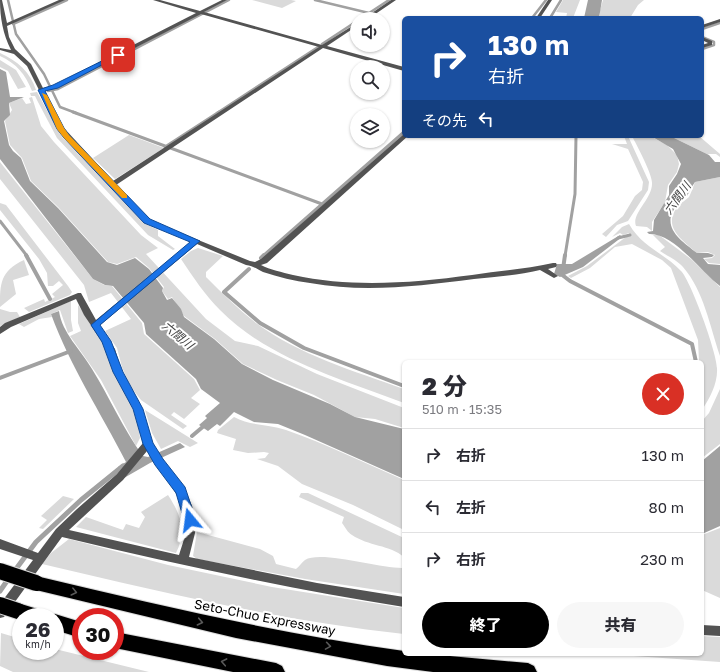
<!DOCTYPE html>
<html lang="ja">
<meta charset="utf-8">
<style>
body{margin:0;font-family:"Golos Text","Noto Sans JP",sans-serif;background:#f7f7f7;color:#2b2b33;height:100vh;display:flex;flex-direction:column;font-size:15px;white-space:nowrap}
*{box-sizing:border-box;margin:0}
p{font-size:13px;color:#7c7c81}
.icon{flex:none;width:22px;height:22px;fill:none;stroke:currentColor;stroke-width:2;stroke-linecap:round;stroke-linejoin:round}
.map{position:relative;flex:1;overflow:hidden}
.panel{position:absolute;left:402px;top:360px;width:302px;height:296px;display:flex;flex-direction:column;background:#fff;border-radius:6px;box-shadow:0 1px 3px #0004}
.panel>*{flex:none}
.top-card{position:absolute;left:402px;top:16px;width:302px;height:122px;border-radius:6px;box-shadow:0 1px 3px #0004;background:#1a4fa0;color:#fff;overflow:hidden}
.controls{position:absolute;left:350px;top:12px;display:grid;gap:8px}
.controls a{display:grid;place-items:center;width:40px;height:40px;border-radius:50%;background:#fff;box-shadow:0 1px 3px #0004;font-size:20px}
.speed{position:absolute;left:12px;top:608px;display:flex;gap:8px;font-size:20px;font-weight:700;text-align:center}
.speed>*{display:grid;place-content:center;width:52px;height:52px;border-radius:50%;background:#fff;box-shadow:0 1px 3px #0004;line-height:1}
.speed small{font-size:10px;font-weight:400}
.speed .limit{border:6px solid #d22;background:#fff;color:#111}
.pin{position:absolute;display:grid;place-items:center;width:34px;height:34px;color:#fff;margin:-17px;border-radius:8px;box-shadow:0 2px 6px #0006}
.me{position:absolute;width:44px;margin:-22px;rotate:344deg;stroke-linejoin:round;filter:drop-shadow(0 0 3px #0008)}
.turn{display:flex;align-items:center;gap:14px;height:84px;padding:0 20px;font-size:18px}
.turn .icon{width:52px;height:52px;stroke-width:2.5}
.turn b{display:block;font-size:28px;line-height:34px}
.then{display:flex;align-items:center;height:38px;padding:0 20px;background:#0003;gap:8px;font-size:15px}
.round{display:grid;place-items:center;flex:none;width:42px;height:42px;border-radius:21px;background:#f7f7f7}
.headline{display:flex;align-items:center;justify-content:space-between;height:68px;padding:0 20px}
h1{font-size:24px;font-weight:800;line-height:30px}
.primary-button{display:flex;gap:8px;margin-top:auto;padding:8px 20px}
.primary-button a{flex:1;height:46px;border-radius:24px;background:#000;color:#fff;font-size:16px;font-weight:800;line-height:46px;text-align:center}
.primary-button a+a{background:#f7f7f7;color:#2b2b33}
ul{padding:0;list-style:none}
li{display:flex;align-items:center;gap:12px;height:52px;padding:0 20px;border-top:1px solid #e1e1e2}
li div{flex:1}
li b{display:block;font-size:15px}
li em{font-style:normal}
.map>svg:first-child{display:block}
.green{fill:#dadada}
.water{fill:#a1a1a1}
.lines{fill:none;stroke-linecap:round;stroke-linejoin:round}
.stream-far3{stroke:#a1a1a1;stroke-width:2.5}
.stream-far2{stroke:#a1a1a1;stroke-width:3}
.stream-far1{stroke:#a1a1a1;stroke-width:4}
.stream{stroke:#a1a1a1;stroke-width:5}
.highway-casing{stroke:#dbdbdb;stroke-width:2}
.street{fill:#535353;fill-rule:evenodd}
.highway{fill:#000;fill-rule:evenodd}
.highway-bridge-casing{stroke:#dbdbdb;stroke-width:18;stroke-linecap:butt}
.highway-bridge{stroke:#000;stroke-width:16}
.oneway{stroke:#595959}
.route{fill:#1a73e8;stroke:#114b97}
.slow{fill:#f59e0b}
.labels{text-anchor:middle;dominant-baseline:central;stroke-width:4;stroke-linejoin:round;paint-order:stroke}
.water-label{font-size:12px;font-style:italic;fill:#424242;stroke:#fff}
.near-street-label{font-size:13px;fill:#000;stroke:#fff}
</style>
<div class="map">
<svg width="720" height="672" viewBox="0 0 720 672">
<rect width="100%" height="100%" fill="#fff"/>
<path class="green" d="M252,0H291L296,1L282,8Z
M563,0H580L573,18H566L567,13L556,12Z
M603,0H644L638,5L630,18H600V10Z
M0,53C18,61 30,72 36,90L32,91C25,74 17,64 0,56Z
M0,60L16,70L26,87L18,89L8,71L0,67Z
M37,92L62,137L144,223L158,230V236L175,249L173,250L148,235L57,138L38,102L35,96H31L30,93Z
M32,97L41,126L54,142L141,235L158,248L146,254L206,319L235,341L258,346L317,374L404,408V428L375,419L355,417L314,395L277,380L243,364L215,339L184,316L172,297L168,299L162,291L164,287L149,268L136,257L117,264L108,262L58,207L31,181L22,158L10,145L5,121L12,110L9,103L22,98L26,104L31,103L29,98Z
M129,135L164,148L115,179L93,158Z
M624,136H628L649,182L648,190L628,221L617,225L606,237L602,234L623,216L635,196L642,190L643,182L628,149L612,144H627Z
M632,136H650L667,145L677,155L679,164L677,172L668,185L665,202L652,222V231L647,227L636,226C631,214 652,199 652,184C653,175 637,146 632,136Z
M670,136H699L720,154V157L716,154H707Z
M0,162L93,279L104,285L112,286L142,323L144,334L194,379L200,390L191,398L200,404L184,419L174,412L171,415L187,426L183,429L141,400L130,386L122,367L117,348L105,331L131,319L111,293L89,302L84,285L0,179Z
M720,177V264L709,263L704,259L712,258L715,255L708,252L697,253C681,239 661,226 679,205C682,202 686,200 689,197C691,193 693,187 695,182Z
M0,203L6,205L68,286L72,292L70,295L29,312L24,308L44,299L45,302L55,297L52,294L63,285L59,281L53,286H48L47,273L39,259L0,210Z
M629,224C643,248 663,252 681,271C691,281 717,353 717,368C718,383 710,398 702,410V362H699L698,340L671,268L662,260L632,244L615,247L590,268L571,278L568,276L587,266L626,237L631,236L629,233L623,235L620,233L612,237L622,227Z
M653,235H659L691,259L720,287V356C710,327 704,291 683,267C677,260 667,256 660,251L665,247Z
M198,248L223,256L206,272V277C222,293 238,309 256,323C299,355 354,371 404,389V403C341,379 268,359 220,310C205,295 193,277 181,259L191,251Z
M24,260L29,275L13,280L16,294L0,307C0,284 0,271 24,260Z
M71,301V320L73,331L68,333L60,310L51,314L52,317L39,319L24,327L19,324Z
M78,305L104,343L117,379L131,405L138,424L140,438L136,446L101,380L70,336L81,331L78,323Z
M0,309L10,312H17L20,317L0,326Z
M720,389V444L702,458V421L709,413Z
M145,410L198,443L190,447L178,441L161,449L152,433Z
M234,417C250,426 268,424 286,430C326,444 365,463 404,480V530L353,505L302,484L278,466L257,459L265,458L269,453L264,452L248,453L233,450L236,439L217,433L218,430Z
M301,493H308L404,538V557C390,545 368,546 352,535C348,533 345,527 342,523L344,517L299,497Z
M168,495C181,515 187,531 176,553L76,527L86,517L123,530L126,524L139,528L145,517L141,512Z
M63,496L74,499L43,529L39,528L47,520L41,516Z
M720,528V598L702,590V535Z
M197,532L260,549L273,556L276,564L296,569C299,567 302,562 305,560C321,550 381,569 404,568V594L305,579L197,559L193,556Z
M69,539L168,565L272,587L404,608V634C282,621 162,592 42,564L51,553Z
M1,633L21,639V651H55V649L149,672H13L0,666Z
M702,636L720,637V662L605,654H702Z"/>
<path class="water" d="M588,0H602L599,18H584Z
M0,69L6,72L10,97H24L9,103L10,115L4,121L9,145L13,151L21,158L30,181L58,208L107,262L117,265L135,258L149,269L163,288L162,291L167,300L172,298L181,309L184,317L214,339L242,364L273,380L330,404L355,417L404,429V479L305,435L278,424L254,422L234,412L220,426L217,424L208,431L199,425L207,418L205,416L220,403L201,389L196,379L146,334L144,323L113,286L105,285L93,279L0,159Z
M651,136H670L709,155L715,162H720V177L695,182C692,186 690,191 687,196C685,199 680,200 678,204C659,226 680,240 697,253H708L714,255L712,257L703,258L708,264L720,265V286C701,272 674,233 649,234L647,232L653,231L654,220L669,195V186L677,174L681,164L673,149Z
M620,235L622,237L583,267L560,277L554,274L557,264H572Z
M59,311C62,333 81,350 92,369C110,398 123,429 143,456L148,457L180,443L185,447L150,463L124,478L118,467L126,462C101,413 70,366 51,314Z
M720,446V526L702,534V461Z"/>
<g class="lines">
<path class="stream-far3" d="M8,0L16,34L44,74L60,107L76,113
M315,0L369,13
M532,18L546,0
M550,18L561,0
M360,19L389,0
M13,24L67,0
M702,29L720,23
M702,37L714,42V45L702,49
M322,44L357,21
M48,91L58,89L229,0
M217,113L318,47"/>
<path class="stream-far2" d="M73,112L322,204
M165,147L219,112
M0,221L27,256
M618,238L630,235
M263,256L404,132
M565,256L575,194L576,136"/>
<path class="stream-far1" d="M26,255L50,299
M261,258L264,255
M249,269L224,292L260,323L304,348L404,386
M563,269L565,255
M561,274L570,281L692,344L696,362
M0,378L71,351
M192,436L205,425"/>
<path class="stream" d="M13,573L36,542L81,500L123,466
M0,591L9,578"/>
<g class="highway-casing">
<path id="highway" d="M36,576C158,605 280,634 404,651V654H428L528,663L534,666L537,672H433L387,666L236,638L36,590L30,588L28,583L30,578Z
M18,603L44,611L46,617H21V620L12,617L10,611L12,605Z
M55,614L81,622V638L55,630V617H49Z
M115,632L276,663L282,666L285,672H233L115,648Z"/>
</g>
<path class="street" d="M0,0H2L7,23L59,0H65L7,26L9,37L15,49L31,64L43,88L53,86L196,13L153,0H160L200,11L222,0H227L204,12L322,45L357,23V26L327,46L404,67V71L323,48L116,185L149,220L250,261L255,262L261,259L404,134V136H408L267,263L261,265C270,270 282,272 293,275C353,288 411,283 472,275C499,271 526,269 553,263H556L557,265L556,267L548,269L558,276L554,278L540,270C518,275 496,277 474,279C419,286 365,293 310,283C295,281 278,277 263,272C257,269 253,266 246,265L197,244L99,326L115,349L122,372L142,409L152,443L162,459L184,488L193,508L195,533L189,557L317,583L404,597V607C289,589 176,564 62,537L4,617L0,618V604L33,560L0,549V539L38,553L56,529L77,509L117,474L143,443L134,409L114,372L107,349L84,315L76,299L11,327L0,334V327L5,323L78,293H81L96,320L191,242L145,222L59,130L27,66L14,54L0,50V48L11,50C3,34 0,18 0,0ZM201,14L319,47L113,181L64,128L45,91L57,88ZM147,451C164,478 189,500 185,534C184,541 181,548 179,555L69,530L123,480Z
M391,0H396L368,19H363Z
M548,0H552L540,18H536Z
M720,19V22L702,28V25Z
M702,37L712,41V45L702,48V45L708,43L702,40Z
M702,625L720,626V636L702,635Z"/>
<use href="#highway" class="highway"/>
<g class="highway-bridge-casing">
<path id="highway-bridge" d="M0,571L36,583
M0,605L18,611"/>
</g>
<use href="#highway-bridge" class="highway-bridge"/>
</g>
<defs><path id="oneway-chevron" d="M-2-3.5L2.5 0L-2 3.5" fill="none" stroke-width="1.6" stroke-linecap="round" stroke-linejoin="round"/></defs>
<g class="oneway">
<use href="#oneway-chevron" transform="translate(74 592) rotate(14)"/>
<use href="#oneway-chevron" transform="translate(200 622) rotate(12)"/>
<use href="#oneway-chevron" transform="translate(328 646) rotate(9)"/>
<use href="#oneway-chevron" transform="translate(224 662) rotate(-169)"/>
</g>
<path class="route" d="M116,54L121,55L58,88L45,91L64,128L69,135L150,219L200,241L100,325L111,341L123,372L143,409L153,443L163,459L185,487L196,520L194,523L190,525L186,523L184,520L176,493L155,465L143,444L133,409L113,372L102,342L91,325L190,242L144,223L64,138L57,129L38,90L53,85Z"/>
<path class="slow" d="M42,93L47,95L64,128L69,135L127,195V198H122L64,138L57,129Z"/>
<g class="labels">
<g class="water-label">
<text transform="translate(677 198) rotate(-54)">六間川</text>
<text transform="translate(178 335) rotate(40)">六間川</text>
</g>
<g class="near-street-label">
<text transform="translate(265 617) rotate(11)">Seto-Chuo Expressway</text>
</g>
</g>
</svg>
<div class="controls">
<a><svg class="icon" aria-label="sound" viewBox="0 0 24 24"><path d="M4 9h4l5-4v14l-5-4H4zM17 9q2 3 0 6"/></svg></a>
<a><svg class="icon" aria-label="search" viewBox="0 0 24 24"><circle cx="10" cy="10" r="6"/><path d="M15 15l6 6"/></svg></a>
<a><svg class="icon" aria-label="layers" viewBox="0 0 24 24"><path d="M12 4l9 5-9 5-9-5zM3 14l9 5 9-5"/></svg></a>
</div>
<div class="speed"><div>26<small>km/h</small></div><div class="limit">30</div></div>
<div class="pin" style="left:118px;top:55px;background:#d93025"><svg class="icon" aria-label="arrive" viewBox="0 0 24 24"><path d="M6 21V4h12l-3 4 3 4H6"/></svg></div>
<svg class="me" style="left:190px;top:520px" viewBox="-20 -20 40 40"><path d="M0-17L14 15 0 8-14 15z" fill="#1a73e8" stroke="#fff" stroke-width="4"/></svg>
<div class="top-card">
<div class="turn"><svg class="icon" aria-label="right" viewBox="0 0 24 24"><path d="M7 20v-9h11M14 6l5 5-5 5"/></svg><div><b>130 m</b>右折</div></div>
<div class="then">その先<svg class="icon" aria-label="left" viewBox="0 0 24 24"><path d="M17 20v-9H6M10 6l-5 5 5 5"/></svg></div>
</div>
<section class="panel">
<div class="headline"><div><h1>2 分</h1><p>510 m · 15:35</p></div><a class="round" style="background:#d93025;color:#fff"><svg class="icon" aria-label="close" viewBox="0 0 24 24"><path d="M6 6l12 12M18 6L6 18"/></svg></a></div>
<ul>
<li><svg class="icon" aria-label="right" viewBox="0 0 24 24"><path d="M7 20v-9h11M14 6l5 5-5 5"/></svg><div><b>右折</b></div><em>130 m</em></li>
<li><svg class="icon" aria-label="left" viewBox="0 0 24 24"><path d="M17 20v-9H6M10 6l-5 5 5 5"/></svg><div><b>左折</b></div><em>80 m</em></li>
<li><svg class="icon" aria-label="right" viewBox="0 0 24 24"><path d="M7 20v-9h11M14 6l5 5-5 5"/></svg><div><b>右折</b></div><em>230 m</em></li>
</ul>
<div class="primary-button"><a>終了</a><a>共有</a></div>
</section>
</div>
